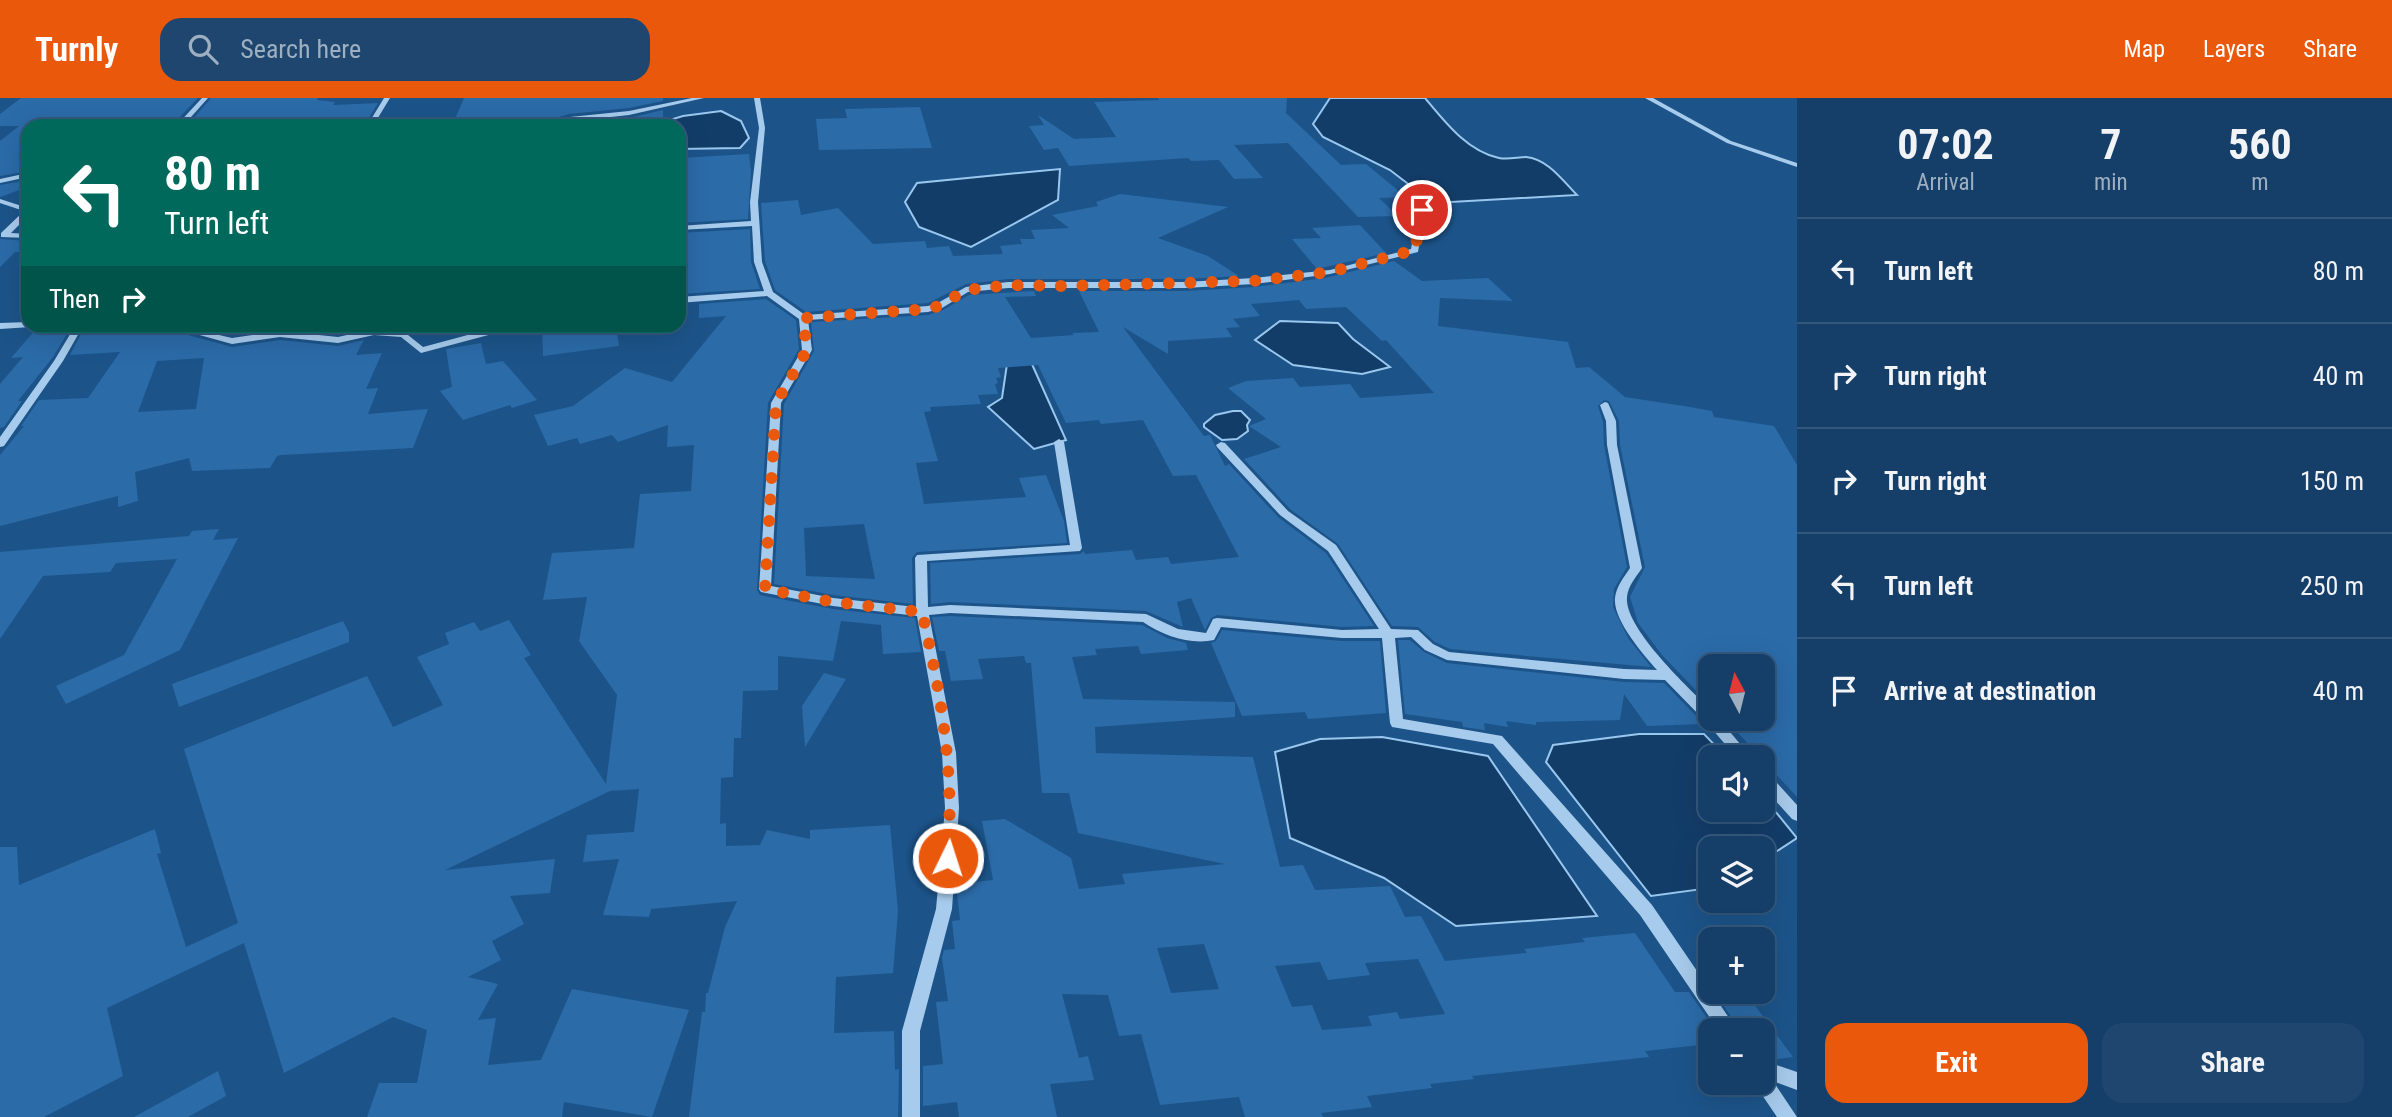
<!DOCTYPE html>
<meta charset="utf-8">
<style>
body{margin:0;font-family:"Roboto Condensed",sans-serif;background:#1e466e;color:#f1f3f6;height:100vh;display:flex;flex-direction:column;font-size:26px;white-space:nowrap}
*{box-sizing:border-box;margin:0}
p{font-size:23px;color:#9dafc0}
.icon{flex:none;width:38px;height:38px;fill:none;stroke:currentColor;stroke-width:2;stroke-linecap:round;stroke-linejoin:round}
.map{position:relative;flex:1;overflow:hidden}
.panel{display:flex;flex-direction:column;background:#153f68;width:595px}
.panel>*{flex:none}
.guide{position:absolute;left:21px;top:21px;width:665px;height:214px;border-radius:21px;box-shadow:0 7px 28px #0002,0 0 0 2px #34587c;background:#00695c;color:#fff;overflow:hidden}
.needle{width:46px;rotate:353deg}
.fabs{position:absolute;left:1698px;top:556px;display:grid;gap:14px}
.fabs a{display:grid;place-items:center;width:77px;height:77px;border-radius:14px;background:#153f68;box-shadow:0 7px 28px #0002,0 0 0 2px #34587c;font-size:35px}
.pin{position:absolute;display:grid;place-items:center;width:60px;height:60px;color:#fff;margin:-30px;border:4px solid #fff;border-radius:50%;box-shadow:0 2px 7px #0007}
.me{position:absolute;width:77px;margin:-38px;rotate:4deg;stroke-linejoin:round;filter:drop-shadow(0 0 5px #0008)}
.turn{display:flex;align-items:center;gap:24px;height:147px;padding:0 28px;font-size:32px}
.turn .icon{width:91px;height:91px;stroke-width:2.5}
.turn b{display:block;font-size:49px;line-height:60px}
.then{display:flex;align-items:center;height:66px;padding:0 28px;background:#0003;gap:14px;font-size:26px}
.eta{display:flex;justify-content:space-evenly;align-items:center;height:119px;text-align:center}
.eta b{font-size:42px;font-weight:700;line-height:49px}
.action{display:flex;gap:14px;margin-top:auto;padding:14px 28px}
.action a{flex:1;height:80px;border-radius:21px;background:#ea580c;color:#fff;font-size:28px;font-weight:700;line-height:80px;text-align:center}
.action a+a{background:#1e466e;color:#f1f3f6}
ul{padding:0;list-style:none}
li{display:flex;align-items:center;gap:21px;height:105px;padding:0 28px;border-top:2px solid #34587c}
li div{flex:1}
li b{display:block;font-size:26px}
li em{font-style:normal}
header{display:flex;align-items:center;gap:42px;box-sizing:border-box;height:98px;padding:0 35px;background:#ea580c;color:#fff}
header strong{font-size:33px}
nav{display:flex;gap:38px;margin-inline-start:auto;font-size:24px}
.search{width:490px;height:63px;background:#1e466e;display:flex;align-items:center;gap:18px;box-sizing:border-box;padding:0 24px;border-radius:21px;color:#9dafc0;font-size:26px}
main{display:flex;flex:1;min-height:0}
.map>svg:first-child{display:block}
.water{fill:#133d69;stroke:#9ac7ee;stroke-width:2}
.building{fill:#2b6ba8;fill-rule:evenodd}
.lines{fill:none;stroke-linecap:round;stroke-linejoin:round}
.minor{fill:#a7cbec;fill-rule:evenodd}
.route{stroke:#ea580c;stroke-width:12;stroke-dasharray:0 21.6}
</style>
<header>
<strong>Turnly</strong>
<div class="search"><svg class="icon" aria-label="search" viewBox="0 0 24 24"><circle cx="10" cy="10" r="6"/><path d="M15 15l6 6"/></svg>Search here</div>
<nav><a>Map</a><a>Layers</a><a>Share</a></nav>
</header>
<main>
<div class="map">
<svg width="1797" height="1019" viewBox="0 0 1797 1019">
<rect width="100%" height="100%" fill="#1c548a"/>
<path class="water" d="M1330,0H1425C1445,24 1467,53 1499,60C1508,62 1518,59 1526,59C1548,61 1563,83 1577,97L1433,105L1390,72L1323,39L1313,26Z
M721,13L741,23L749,40L740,50L679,51V28H662L663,24L683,18Z
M1060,71L1058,102L971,149L919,129L905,104L917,85Z
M1280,223L1338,225L1353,241L1390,269L1362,276L1293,267L1255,242Z
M1031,264L1066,342L1034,351L988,309L1002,300L1007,266Z
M1233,313H1241L1250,322L1247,327L1248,333L1237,341L1222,342L1204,329V326L1215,317Z
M1639,636H1704L1727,660H1710V712H1762V697L1797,740L1762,763V751H1710V790L1651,798L1546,664L1553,647Z
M1382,639L1488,658L1597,818L1456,828L1384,780L1290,740L1275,654L1320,641Z"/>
<path class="building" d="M21,0H198L178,21H130L133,28H28V73L0,78V43L19,28H0V16Z
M211,0H318L317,2L335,4L333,7L378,5L364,28H228L232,25L192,22Z
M464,0H663V3L629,10L569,16L527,28H452Z
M1158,0H1287L1286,15L1341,67L1366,66L1406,99L1379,100L1398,118L1358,119L1288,45L1234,47L1263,80L1234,81L1219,62L1191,63L1188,60L1069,68L1058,50L1044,52L1029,28L1044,27L1038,17L1074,41L1116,39L1094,4L1159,2Z
M920,9L932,50L819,52L816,21L847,20L845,11Z
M663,12V19L650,20L649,28H553L629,20Z
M749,56L751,73L748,121L679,125V60Z
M28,82V89L0,99V87Z
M1120,96L1228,109L1158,140L1208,158L1239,178L1185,181H1008L966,186L928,205L806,214L775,192L765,163L761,105L798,102L801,117L838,110L873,146L925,143L927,150L949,148L953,158L1003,156L1000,148L1022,146L1020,141H1035L1031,132L1069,130L1052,117L1098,108L1096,104Z
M1360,127L1386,155L1317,171L1292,141L1321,140L1312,130Z
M750,131L751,164L760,191L679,196V135Z
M0,141L28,143V153L15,154L0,169Z
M1394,163L1422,183L1488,180L1513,203L1440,200L1438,228L1568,244L1576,270L1589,269L1625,299L1690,309L1712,313L1714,319L1774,328L1797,367V699L1725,621H1762V569H1710V607L1662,557L1638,525L1630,499L1645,469L1620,347L1619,323L1609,303L1604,302L1598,308L1603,324L1604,347L1627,469L1614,491L1613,509L1628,540L1651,569L1450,551L1435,544L1418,529L1392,528L1338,446L1290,411L1244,361L1281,349L1249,328L1266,321L1228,290L1246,283L1293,280L1300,289L1350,286L1360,300L1434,295L1386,242L1382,243L1346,209L1306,211L1299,202L1251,206L1260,218L1233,221L1240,229L1226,230L1232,239L1168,243V256L1123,229L1204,338L1210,337L1225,368L1229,366L1278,419L1326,455L1374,528L1342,529L1217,517L1211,520L1205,532L1191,500L1177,504L1183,529L1146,513L950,504L931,506L930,465L1080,456L1084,453L1085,456L1132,452L1136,462L1168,459L1171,466L1239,459L1196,377L1173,378L1143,322L1101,326L1099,322L1066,325L1038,267L998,270L1001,279L996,280L998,285L995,286L998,296L978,297L981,306L930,309L931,313L924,314L938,363L916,365L924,406L1026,399L1019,380L1046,377L1064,423L1067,445L917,454L912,460L913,506L833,497L774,486L784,306L814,253L811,224L928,217L943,212L969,197L1034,193L1036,198L1005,199L1031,240L1074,237L1072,235L1099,234L1079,193H1185L1254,189L1325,180ZM864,426L875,481L806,478L804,430Z
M766,201L796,222L799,251L768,305L757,492L760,497L833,511L915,520L921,554L883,556L881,527L841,523L833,563L778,558V592L743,593L741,640H734L733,679L721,680L720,726L726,725V748L760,747L767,732L810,741V732L890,727L898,813L893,875L836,879L834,935L894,933L895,972L899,971L898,1019H689L702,914H705L706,895H708L725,829L737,803L651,811L649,819L603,817L619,761L583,764L587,737L634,734L639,691L610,693L445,772L555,761L550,795L510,798L524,826L492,843L501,862L468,879L498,886L478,922L496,920L488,967L541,962L572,891L689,912L652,1019L564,1004L562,1019H367L379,985H417L427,932L393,919L284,975L244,845L107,910L123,978L44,1019H0V749H17L19,787L155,731L161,755L157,756L186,849L238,825L184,651L367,578L393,629L443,607L417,559L449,546L445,535L474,524L480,533L509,522L531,557L524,560L606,686L617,597L579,543L587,499L543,502L552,455L634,450L640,396L691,393L694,347L667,349L668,327L618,344L612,337L580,346L577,340L548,348L534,317L573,308L625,270L672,284L726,218L699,220V206Z
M85,228H164L166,231L232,249L280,242L338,248L364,242L356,257L382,255L366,291L378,290L368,316L428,311L413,350L281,357L277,358L270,370L192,373L189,360L135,374L138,403L118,409V398L0,428V357L24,328H21L39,302L88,300L120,254L70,257ZM204,260L196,311L138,314L157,263Z
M190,228H371L338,236L280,230L232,237Z
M542,228H616L619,248L543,258Z
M71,229L53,259L18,303H22L4,329L0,330V286L23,259L11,260L36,231Z
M481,245L486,266L503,263L537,302L512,310L510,307L463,322L440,293L452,289L446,251Z
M219,431L213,442L238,440L180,552L66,606L56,588L124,557L177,461L116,465L110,474L43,478L0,541V454L189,438L192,433Z
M950,518L1142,527L1167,540L1186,545L1188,552L1141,556L1138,548L1095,551L1097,557L1072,559L1083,601L1235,604V619L1095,629L1096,655L1253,659L1280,769L1303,767L1315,792L1390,788L1405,819L1421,818L1445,863L1527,855L1524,851L1585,844L1582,840L1635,835L1675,894H1689L1716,933H1700L1709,946L1645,953L1649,959L1472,978L1474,981L1430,986L1432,990L1367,998L1372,1009L1321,1015L1323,1019H1245L1239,999L1160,1007L1141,936L1119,938L1108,897L1062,896L1079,960L1088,958L1094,982L1050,986L1057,1019H959L957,1004L923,1008V968L943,966L936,904L948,903L942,860L944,852L955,851L952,823L960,822L956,786L993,782L982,723L1005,721L1071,760L1079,791L1125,786L1122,776L1225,766L1078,735L1069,695H1042L1031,565H1026L1024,558L978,561L983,581L951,583L945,553H939L932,519ZM1204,846L1219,891L1171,895L1157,850ZM1418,861L1445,916L1400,921L1397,914L1368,918L1372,928L1322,932L1312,907L1292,909L1275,868L1320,864L1328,882L1370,877L1365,865Z
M343,523L349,535V544L179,609L172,586Z
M1222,532L1342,543H1380L1386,615L1308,621L1305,614L1242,618L1211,545L1216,543Z
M1398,542H1410L1424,554L1447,565L1624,584L1664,585L1704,626L1647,628L1624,596L1620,622L1536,624V627L1506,623L1508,629L1484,625L1485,632L1463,629L1462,624L1405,616Z
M824,575L846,581L805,649L802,608Z
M1715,894H1745L1793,959L1771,962L1762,960V933H1740Z
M218,973L226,998L188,1019H134Z"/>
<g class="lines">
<path class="minor" d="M202,0H208L183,28H176Z
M384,0H390L373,28H367Z
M692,0H704L629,17L529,28L570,19L629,13Z
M754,0H760L765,30L758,104L762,164L773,194L805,217L928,208L936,206L966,189L1008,184H1185L1254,180L1330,172L1411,151L1418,112L1425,110L1418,154L1330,176L1254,186L1185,190H1008L968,194L942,210L928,214L808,222L812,252L781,305L771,488L833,500L916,509L915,460L917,457L1070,447L1054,344L1059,341L1064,344L1082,450L1080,453L927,463L928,509L950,507L1146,516L1178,531L1206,535L1213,521L1217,520L1342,532L1379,531L1328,453L1280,417L1217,349L1216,347L1221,344L1225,345L1288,413L1336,447L1391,531L1418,532L1433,546L1449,554L1624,571L1657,572C1643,556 1613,522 1615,500C1616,489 1624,479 1630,470L1607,347L1606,323L1600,307L1605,304L1608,305L1616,323L1617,347L1642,470C1636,479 1628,488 1627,499C1624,530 1689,590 1710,611V621H1719L1752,660H1737L1706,624L1665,582L1624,581L1447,562L1425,552L1411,539L1395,540L1403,621L1502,638L1652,807L1738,933H1719L1640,817L1493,646L1392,629L1390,625L1382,540H1342L1221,529L1214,542C1191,547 1163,538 1143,524L950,515L929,517L956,655L959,710L952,811L920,933V1019H902V933L936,811L945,710L942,655L917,518L833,508L761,494L759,491L771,305L802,252L799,221L767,198L679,205V199L764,193L754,164L752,128L679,132V128L751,123L750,104L759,30Z
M1645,0H1653L1731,43L1797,65V69L1727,45Z
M28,75V79L0,85V81Z
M0,101L28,110V118L11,135L28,136V140L1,139V135L24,113L0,105Z
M28,224V228H32L31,229L0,231V225Z
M75,228H83L63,263L4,348L0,349V339L54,263Z
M167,228H180L232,240L280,233L338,239L374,231L403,233L423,249L490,231L493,228H502L496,235L421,255L401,239L374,237L338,245L280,239L232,246Z
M1762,673L1767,674L1797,707V723L1792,721L1762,688Z
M1762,962L1797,974V992L1773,983L1797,1019H1777L1756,988L1754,985H1762Z"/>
</g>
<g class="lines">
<path class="route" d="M948,760C954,671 942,601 922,514L833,504L765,491L776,305L807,252L803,220L928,211L939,208L966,192L1008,187L1065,188L1254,183L1330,174L1415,152L1422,112"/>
</g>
</svg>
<div class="fabs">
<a><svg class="needle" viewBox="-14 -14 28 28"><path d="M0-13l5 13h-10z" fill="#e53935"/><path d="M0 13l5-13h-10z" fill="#9dafc0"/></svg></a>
<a><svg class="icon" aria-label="sound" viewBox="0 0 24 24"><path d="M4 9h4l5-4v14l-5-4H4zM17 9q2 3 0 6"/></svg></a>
<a><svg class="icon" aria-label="layers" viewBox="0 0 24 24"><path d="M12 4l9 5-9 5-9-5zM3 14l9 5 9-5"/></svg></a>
<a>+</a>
<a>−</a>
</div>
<div class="pin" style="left:1422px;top:112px;background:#d93025"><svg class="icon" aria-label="arrive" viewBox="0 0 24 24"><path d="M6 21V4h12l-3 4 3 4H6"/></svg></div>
<svg class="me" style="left:948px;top:760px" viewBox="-20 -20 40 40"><circle r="17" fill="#ea580c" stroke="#fff" stroke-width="3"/><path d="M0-11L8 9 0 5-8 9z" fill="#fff"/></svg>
<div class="guide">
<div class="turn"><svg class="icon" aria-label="left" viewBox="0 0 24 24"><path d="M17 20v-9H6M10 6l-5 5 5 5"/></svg><div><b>80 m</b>Turn left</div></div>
<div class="then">Then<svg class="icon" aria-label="right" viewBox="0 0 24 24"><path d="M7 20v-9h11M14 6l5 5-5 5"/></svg></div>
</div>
</div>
<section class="panel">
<div class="eta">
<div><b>07:02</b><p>Arrival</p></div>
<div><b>7</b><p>min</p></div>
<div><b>560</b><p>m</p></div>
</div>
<ul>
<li><svg class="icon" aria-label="left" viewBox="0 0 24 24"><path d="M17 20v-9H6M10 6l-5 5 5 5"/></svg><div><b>Turn left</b></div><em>80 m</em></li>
<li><svg class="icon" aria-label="right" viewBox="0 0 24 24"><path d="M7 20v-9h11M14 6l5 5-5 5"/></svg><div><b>Turn right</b></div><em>40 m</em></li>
<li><svg class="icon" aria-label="right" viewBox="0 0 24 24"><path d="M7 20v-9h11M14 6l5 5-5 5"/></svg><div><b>Turn right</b></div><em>150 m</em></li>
<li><svg class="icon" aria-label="left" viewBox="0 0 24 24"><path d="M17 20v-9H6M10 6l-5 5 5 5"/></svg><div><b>Turn left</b></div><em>250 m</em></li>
<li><svg class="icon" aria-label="arrive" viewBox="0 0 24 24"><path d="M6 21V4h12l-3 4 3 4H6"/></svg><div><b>Arrive at destination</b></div><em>40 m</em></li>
</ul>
<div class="action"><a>Exit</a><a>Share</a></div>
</section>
</main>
